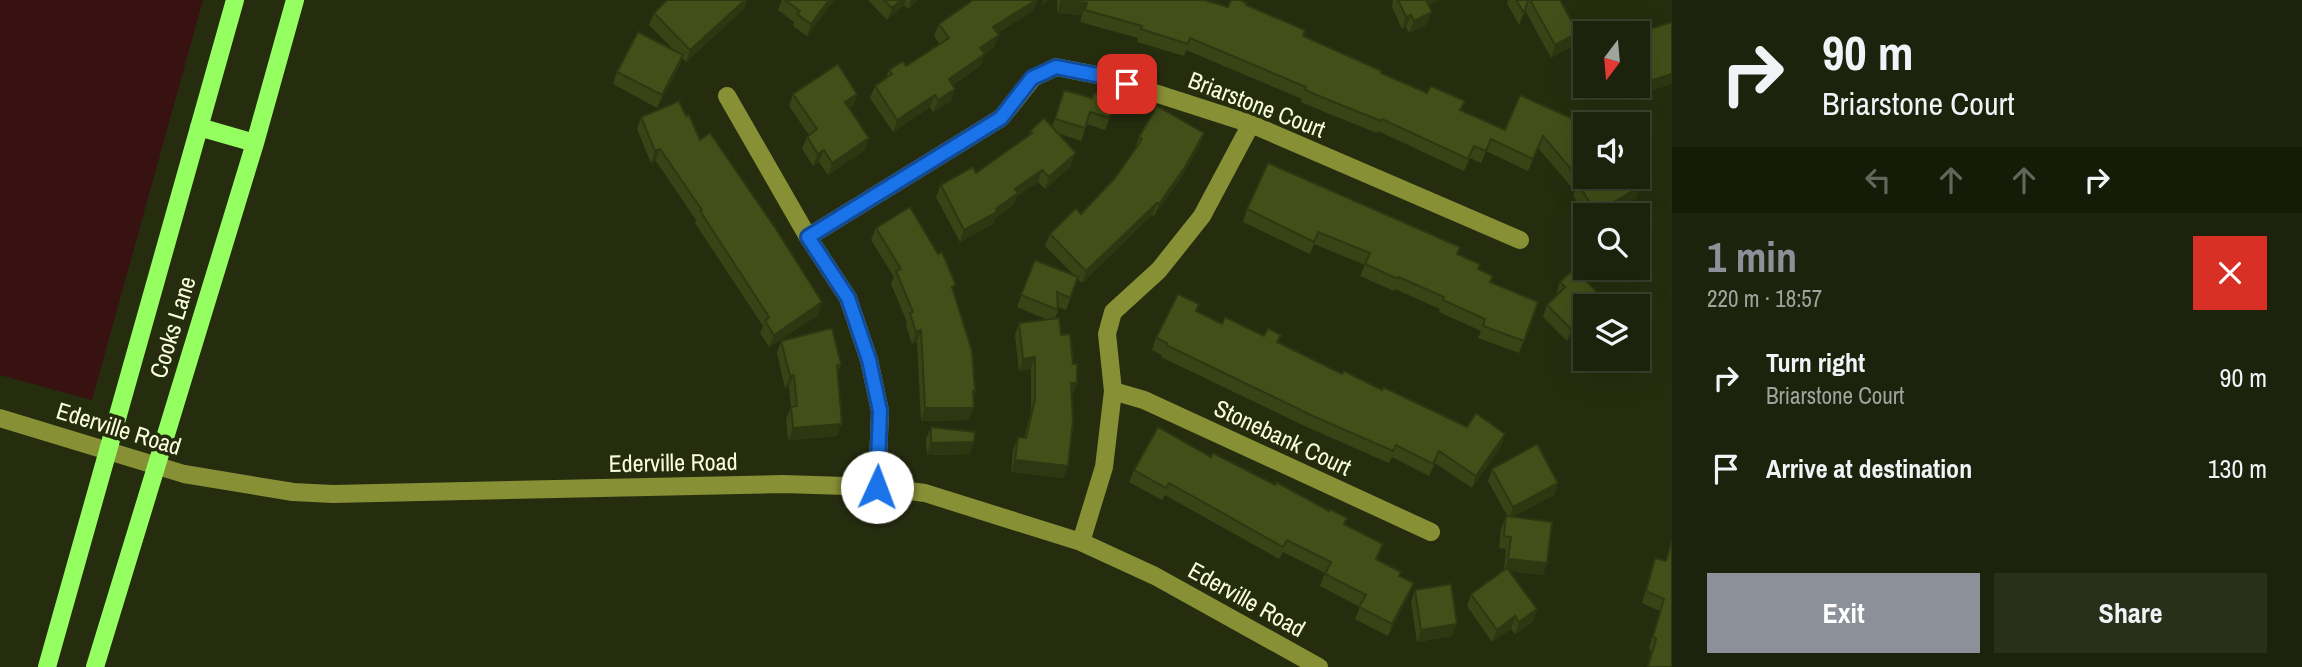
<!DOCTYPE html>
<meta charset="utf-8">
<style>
body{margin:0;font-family:"Archivo Narrow",sans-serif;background:#292f19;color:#f1f3f6;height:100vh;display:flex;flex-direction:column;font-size:26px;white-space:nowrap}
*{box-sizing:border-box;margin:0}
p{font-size:23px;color:#a0a49d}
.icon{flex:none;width:38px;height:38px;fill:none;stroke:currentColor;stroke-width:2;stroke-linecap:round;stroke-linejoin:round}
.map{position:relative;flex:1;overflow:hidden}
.details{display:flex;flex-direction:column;background:#1c220b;width:630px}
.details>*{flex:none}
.top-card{background:#1c220b;color:#f1f3f6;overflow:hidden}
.needle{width:46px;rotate:196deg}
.fabs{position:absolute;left:1573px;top:21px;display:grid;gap:14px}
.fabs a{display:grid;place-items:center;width:77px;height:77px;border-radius:0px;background:#1c220b;box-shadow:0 7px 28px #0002,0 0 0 2px #3a3f2c;font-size:35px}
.pin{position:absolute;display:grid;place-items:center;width:60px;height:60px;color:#fff;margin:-30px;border-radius:14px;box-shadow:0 4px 10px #0006}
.me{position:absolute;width:77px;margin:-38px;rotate:2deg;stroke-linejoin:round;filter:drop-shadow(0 0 5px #0008)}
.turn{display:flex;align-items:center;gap:24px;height:147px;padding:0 35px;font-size:32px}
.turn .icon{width:91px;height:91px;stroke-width:2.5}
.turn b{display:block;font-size:49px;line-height:60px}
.lanes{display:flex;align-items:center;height:66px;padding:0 35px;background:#0003;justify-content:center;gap:35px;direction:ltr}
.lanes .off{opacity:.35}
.round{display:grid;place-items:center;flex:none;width:74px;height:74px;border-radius:0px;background:#292f19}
.headline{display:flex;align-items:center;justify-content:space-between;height:119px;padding:0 35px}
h1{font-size:42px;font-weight:700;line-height:52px;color:#8c9099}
.action{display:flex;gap:14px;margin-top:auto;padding:14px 35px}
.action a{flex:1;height:80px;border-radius:0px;background:#8c9099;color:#fff;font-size:28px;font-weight:700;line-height:80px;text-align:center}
.action a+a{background:#292f19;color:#f1f3f6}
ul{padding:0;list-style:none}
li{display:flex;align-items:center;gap:21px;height:91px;padding:0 35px}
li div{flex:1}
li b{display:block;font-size:26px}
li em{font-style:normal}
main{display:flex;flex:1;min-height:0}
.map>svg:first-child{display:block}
.green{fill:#371211}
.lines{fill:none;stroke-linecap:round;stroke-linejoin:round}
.minor{stroke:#889036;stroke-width:18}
.major{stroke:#95ff62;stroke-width:18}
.wall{fill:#394416}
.shaded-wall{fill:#2e3712}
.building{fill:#424f19;stroke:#2e3712;stroke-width:2}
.route-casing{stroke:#114b97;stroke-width:18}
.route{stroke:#1a73e8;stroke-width:12}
.labels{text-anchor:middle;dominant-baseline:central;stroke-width:7;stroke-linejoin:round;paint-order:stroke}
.street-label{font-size:24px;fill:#f9ffdb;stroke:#262d0f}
</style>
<main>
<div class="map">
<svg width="1672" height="667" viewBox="0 0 1672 667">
<rect width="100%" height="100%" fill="#262d0f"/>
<path class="green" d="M0,0H203L92,400L0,375Z"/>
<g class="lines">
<path class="minor" d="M727,96L808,237L848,298L869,360L880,411L877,487
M808,237L1001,118L1033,78L1056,67L1102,76L1251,124L1520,240
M1113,391L1144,400L1431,532
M0,418L184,474L293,492L333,494L783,484L877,487L925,493L1081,542L1155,576L1319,667
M1081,542L1104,467L1113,391L1107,334L1113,312L1159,270L1202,216L1251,124"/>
<path class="major" d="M199,127L255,143
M47,667L235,0
M95,667L255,143L295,0"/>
</g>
<path class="wall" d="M667,0H747L744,9L686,62L682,58L679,67L657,108L613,84L617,72L674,50L649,25L654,13Z
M782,0H834L807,36L793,26L794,22L778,10Z
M868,0H918L908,9L904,5L887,20Z
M973,0H1037L1033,11L997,33L999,35L994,47L985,54L980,66L953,85L951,101L933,112L930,107L893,132L870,98L875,86L886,78L889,70L906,66L940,44L934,36L939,24Z
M1057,0H1204L1228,7L1246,5L1303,36L1461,111L1505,130L1520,95L1637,198L1608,215H1586V268L1628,283L1583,278L1596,291L1595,294L1600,300L1598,306H1586L1567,341L1543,317L1547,305L1556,295V294L1560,282L1579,274L1583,234L1585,229L1584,230L1585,215L1573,195L1575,191L1538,148L1528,171L1486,151L1481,163L1470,158L1464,171L1378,131L1377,133L1332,115L1301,102L1302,99L1186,50L1184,56L1137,42L1138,38L1080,22L1082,15L1057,13Z
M1393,0H1440L1429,5L1427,24L1409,33L1406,27L1402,29L1392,7Z
M1508,0H1560L1574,45L1551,58L1525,10L1519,25L1507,3Z
M1672,22L1638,95L1636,86H1638V33Z
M1064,90L1110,118L1105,130L1087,124L1081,141L1058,133L1071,166L1045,189L1038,182L1017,196L1013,205L994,219L993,224L960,242L936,197L941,185L976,173L1029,135L1030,131L1052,127Z
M793,94H857L853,106L849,108L865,150L828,175L819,162L813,166L802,149L807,137L809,135L789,106Z
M686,116L700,140L822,302L818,315L769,347L760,333L763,326L695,223L696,220L656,161L651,163L637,129L641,117Z
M1139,137L1200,145L1180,179L1154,216L1152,215L1082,283L1078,279L1066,310L1058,307V310L1055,319L1061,335L1073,395H1072L1068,466L1063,478L1011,472L1013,450L1018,437L1024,438L1031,411V369L1019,371L1015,335L1019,323L1048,320L1017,307L1035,260L1075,276L1045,246L1050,234L1081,214L1115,178L1135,149Z
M1247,209L1457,254L1478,269L1491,282L1538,302L1519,353L1478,338L1481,331L1439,312L1440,309L1395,289L1394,291L1360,276L1365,265L1314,244L1310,254L1243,222Z
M876,228L953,293L975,391L969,420L921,421L917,342L912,344L906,325L907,322L891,284L894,277L871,240Z
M1196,311L1222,324L1278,343L1342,374L1467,427L1505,434L1501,446L1472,488L1435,463L1429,476L1392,457L1389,463L1309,428L1161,357L1162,355L1152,350L1156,338Z
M781,341L841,364L837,373V436L788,440L786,419L791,407L789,387L785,388L777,353Z
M931,427L970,454L927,455L926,439Z
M1211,457L1275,485L1329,511L1347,518L1345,524L1379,556L1377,559L1400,576L1409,595L1388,636L1355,619L1360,607L1320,586L1325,573L1283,552L1279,559L1165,495L1162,500L1129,482L1134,470Z
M1492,469L1558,483L1554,495L1512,517L1543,575L1510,571L1537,609L1533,621L1515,634L1511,629L1492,642L1467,606L1471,594L1504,570L1506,549L1499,548L1501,529L1506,516L1508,517L1488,481Z
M1672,539V667H1647L1651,651L1649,648L1660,611L1642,603L1655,558L1665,561Z
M1415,590L1452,636L1417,642L1411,602Z"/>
<path class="shaded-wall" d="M745,0H747L744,9L686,62L690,50Z
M829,0H834L807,36L811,24Z
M901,0H906L904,5L887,20L892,8Z
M911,0H918L908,9Z
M1036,0H1037L1033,11L989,39L993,27Z
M1043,0H1050L1041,6Z
M1424,0H1440L1420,9Z
M1061,1L1087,3L1082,15L1057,13Z
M1432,12L1427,24L1409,33L1414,21Z
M1411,15L1406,27L1402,29L1406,17Z
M1578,33L1574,45L1551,58L1555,45Z
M999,35L994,47L976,60L980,48Z
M985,54L980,66L944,91L949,79Z
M683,55L679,67L657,108L662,95Z
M1672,74V84L1638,95L1643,83Z
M955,89L951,101L933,112L938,100Z
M857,94L853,106L840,114L845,102Z
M935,95L930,107L893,132L897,120Z
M1204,133L1200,145L1180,179L1154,216L1159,204Z
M869,138L865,150L828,175L832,163Z
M660,149L656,161L651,163L655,151Z
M824,150L819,162L813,166L818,154Z
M1076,153L1071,166L1045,189L1049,177Z
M1042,170L1038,182L1017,196L1013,205L994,219L993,224L960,242L964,230L1015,189Z
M1641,186L1637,198L1608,215H1592Z
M1157,203L1152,215L1082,283L1086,271Z
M1583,266H1586V268H1602L1632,271L1628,283L1578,278Z
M822,302L818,315L769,347L774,335Z
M1586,315V322L1567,341L1571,329Z
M921,330L917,342L912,344L916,332Z
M1035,357L1031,369L1019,371L1023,359Z
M794,375L789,387L785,388L790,376Z
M1071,383H1077L1073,395H1067Z
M925,408H974L969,420L921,421Z
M842,424L837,436L788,440L793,428Z
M1505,434L1501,446L1472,488L1476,476Z
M974,442L970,454L927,455L931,443Z
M1015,460L1068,466L1063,478L1011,472Z
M1558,483L1554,495L1509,519L1513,507Z
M1508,559L1547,563L1543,575L1504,571Z
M1414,583L1409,595L1388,636L1392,624Z
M1537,609L1533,621L1515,634L1519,622Z
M1515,616L1511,629L1492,642L1497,630Z
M1457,624L1452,636L1417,642L1421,630Z"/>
<path class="building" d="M667,0H745L690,50L654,13Z
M785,0H829L811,24L797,14L800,11Z
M884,0H901L892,8Z
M973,0H1036L993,27L999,35L980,48L985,54L949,79L955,89L938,100L935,95L897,120L875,86L892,74L889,70L903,61L906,66L949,38L939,24Z
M1061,0H1204L1228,7L1231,0H1240L1247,3L1246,5L1305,30L1303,36L1382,71L1381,73L1427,93L1431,86L1465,101L1460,110L1505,130L1520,95L1571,118L1579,111L1589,124H1586V177H1635L1641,186L1592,215H1588L1590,203L1578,183L1581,181L1543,136L1533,159L1491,139L1486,151L1474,146L1468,159L1382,119L1381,121L1336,103L1305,90L1306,87L1190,38L1188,44L1141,29L1142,26L1085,10L1087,3L1061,1Z
M1398,0H1426L1432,12L1414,21L1411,15L1406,17Z
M1516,0H1528L1524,13Z
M1530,0H1560L1578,33L1555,45Z
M1672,22V74L1643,83L1638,67L1637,33Z
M638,32L683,55L662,95L617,72Z
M838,64L857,94L845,102L869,138L832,163L824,150L818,154L807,137L817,129L793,94Z
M1064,90L1092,98L1094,93L1115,99L1110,118L1090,112L1085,128L1055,119Z
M679,101L686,116L689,115L700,140L710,133L776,229L822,302L774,335L765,321L769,317L700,211L702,210L660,149L655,151L641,117Z
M1157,106L1204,133L1185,167L1159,204L1157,203L1086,271L1050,234L1076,208L1081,214L1115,178L1142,139L1139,137Z
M1044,118L1076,153L1049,177L1042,170L1015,189L1018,193L996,209L997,212L964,230L941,185L973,167L976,173L1032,133L1030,131Z
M1268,163L1460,247L1457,254L1480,264L1478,269L1493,276L1490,282L1538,302L1524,341L1483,326L1485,319L1443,300L1444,297L1399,277L1398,279L1365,264L1370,253L1318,232L1314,242L1247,209Z
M910,207L938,254L942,252L956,285L952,287L972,351L975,391H973L974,408H925L921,330L916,332L910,313L913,312L896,271L901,269L876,228Z
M1586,240V266H1583Z
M1035,260L1078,277L1070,298L1057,292L1058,310L1021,295Z
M1602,268H1632V271Z
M1574,269L1596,291L1594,293L1600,300L1594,306H1586V315L1571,329L1547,305L1565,287L1560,282Z
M1178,294L1199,304L1196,311L1222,324L1225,317L1264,336L1268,328L1281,335L1277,342L1342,374L1344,371L1382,390L1383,387L1467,427L1476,413L1505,434L1476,476L1439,451L1433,464L1396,445L1393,451L1313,416L1166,345L1167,343L1156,338Z
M1059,318L1061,335L1070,334L1073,364H1077V383H1071L1073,421L1068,466L1015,460L1018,437L1026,438L1035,399V357L1023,359L1019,323Z
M832,328L841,364L837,365L842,424L793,428L791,407L797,406L794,375L790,376L781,341Z
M931,427L975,432L974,442L931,443Z
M1158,427L1211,457L1213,453L1275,485L1276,482L1329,511L1330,509L1347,518L1344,524L1383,544L1376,559L1401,572L1399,576L1414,583L1392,624L1359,607L1366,595L1325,574L1331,562L1287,540L1283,547L1169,483L1166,488L1134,470Z
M1537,444L1558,483L1513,507L1492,469Z
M1506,516L1552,522L1547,563L1508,559L1511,537L1504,536Z
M1672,540V667H1648L1656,639L1653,636L1664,599L1646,591L1655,558L1666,561Z
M1507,568L1537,609L1519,622L1515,616L1497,630L1471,594Z
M1451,584L1457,624L1421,630L1415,590Z"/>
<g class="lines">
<g class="route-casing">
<path id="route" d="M877,487L880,411L869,360L848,298L808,237L1001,118L1032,78L1056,67L1102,76L1127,84"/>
</g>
<use href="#route" class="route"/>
</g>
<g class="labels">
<g class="street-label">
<text transform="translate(1257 104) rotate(21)">Briarstone Court</text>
<text transform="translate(172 327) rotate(-73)">Cooks Lane</text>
<text transform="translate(119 428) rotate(17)">Ederville Road</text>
<text transform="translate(1283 437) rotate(25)">Stonebank Court</text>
<text transform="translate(673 462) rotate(-1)">Ederville Road</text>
<text transform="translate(1247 599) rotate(29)">Ederville Road</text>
</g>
</g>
</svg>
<div class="fabs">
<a><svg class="needle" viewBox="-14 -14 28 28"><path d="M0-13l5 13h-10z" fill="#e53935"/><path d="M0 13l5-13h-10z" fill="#a0a49d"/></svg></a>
<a><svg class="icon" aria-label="sound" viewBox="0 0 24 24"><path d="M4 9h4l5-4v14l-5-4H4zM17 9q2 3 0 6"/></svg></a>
<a><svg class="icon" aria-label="search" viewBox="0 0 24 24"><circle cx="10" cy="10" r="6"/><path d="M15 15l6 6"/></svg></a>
<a><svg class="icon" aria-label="layers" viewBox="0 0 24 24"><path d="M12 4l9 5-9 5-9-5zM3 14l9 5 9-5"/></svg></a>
</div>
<div class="pin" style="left:1127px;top:84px;background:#d93025"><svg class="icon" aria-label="arrive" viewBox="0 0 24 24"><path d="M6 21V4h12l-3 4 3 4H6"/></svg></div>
<svg class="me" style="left:877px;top:487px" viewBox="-20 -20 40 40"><circle r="19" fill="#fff"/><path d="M0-13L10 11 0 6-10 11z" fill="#1a73e8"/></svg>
</div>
<section class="details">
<div class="top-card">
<div class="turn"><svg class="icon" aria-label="right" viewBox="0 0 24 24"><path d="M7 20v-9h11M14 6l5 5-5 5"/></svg><div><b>90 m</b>Briarstone Court</div></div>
<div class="lanes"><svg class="icon off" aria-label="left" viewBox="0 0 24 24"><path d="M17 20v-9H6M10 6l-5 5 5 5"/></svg><svg class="icon off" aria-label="ahead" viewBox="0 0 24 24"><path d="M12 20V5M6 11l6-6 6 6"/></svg><svg class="icon off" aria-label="ahead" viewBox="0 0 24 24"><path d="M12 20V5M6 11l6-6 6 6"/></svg><svg class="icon" aria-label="right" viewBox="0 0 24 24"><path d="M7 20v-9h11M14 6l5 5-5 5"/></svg></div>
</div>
<div class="headline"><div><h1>1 min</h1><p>220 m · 18:57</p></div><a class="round" style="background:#d93025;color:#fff"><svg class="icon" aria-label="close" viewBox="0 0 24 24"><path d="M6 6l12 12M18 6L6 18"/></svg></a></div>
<ul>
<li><svg class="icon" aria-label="right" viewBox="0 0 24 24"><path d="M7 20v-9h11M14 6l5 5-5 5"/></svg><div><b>Turn right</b><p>Briarstone Court</p></div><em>90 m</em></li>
<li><svg class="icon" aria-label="arrive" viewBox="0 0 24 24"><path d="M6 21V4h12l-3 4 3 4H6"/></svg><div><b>Arrive at destination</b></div><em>130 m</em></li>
</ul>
<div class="action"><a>Exit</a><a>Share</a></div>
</section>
</main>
